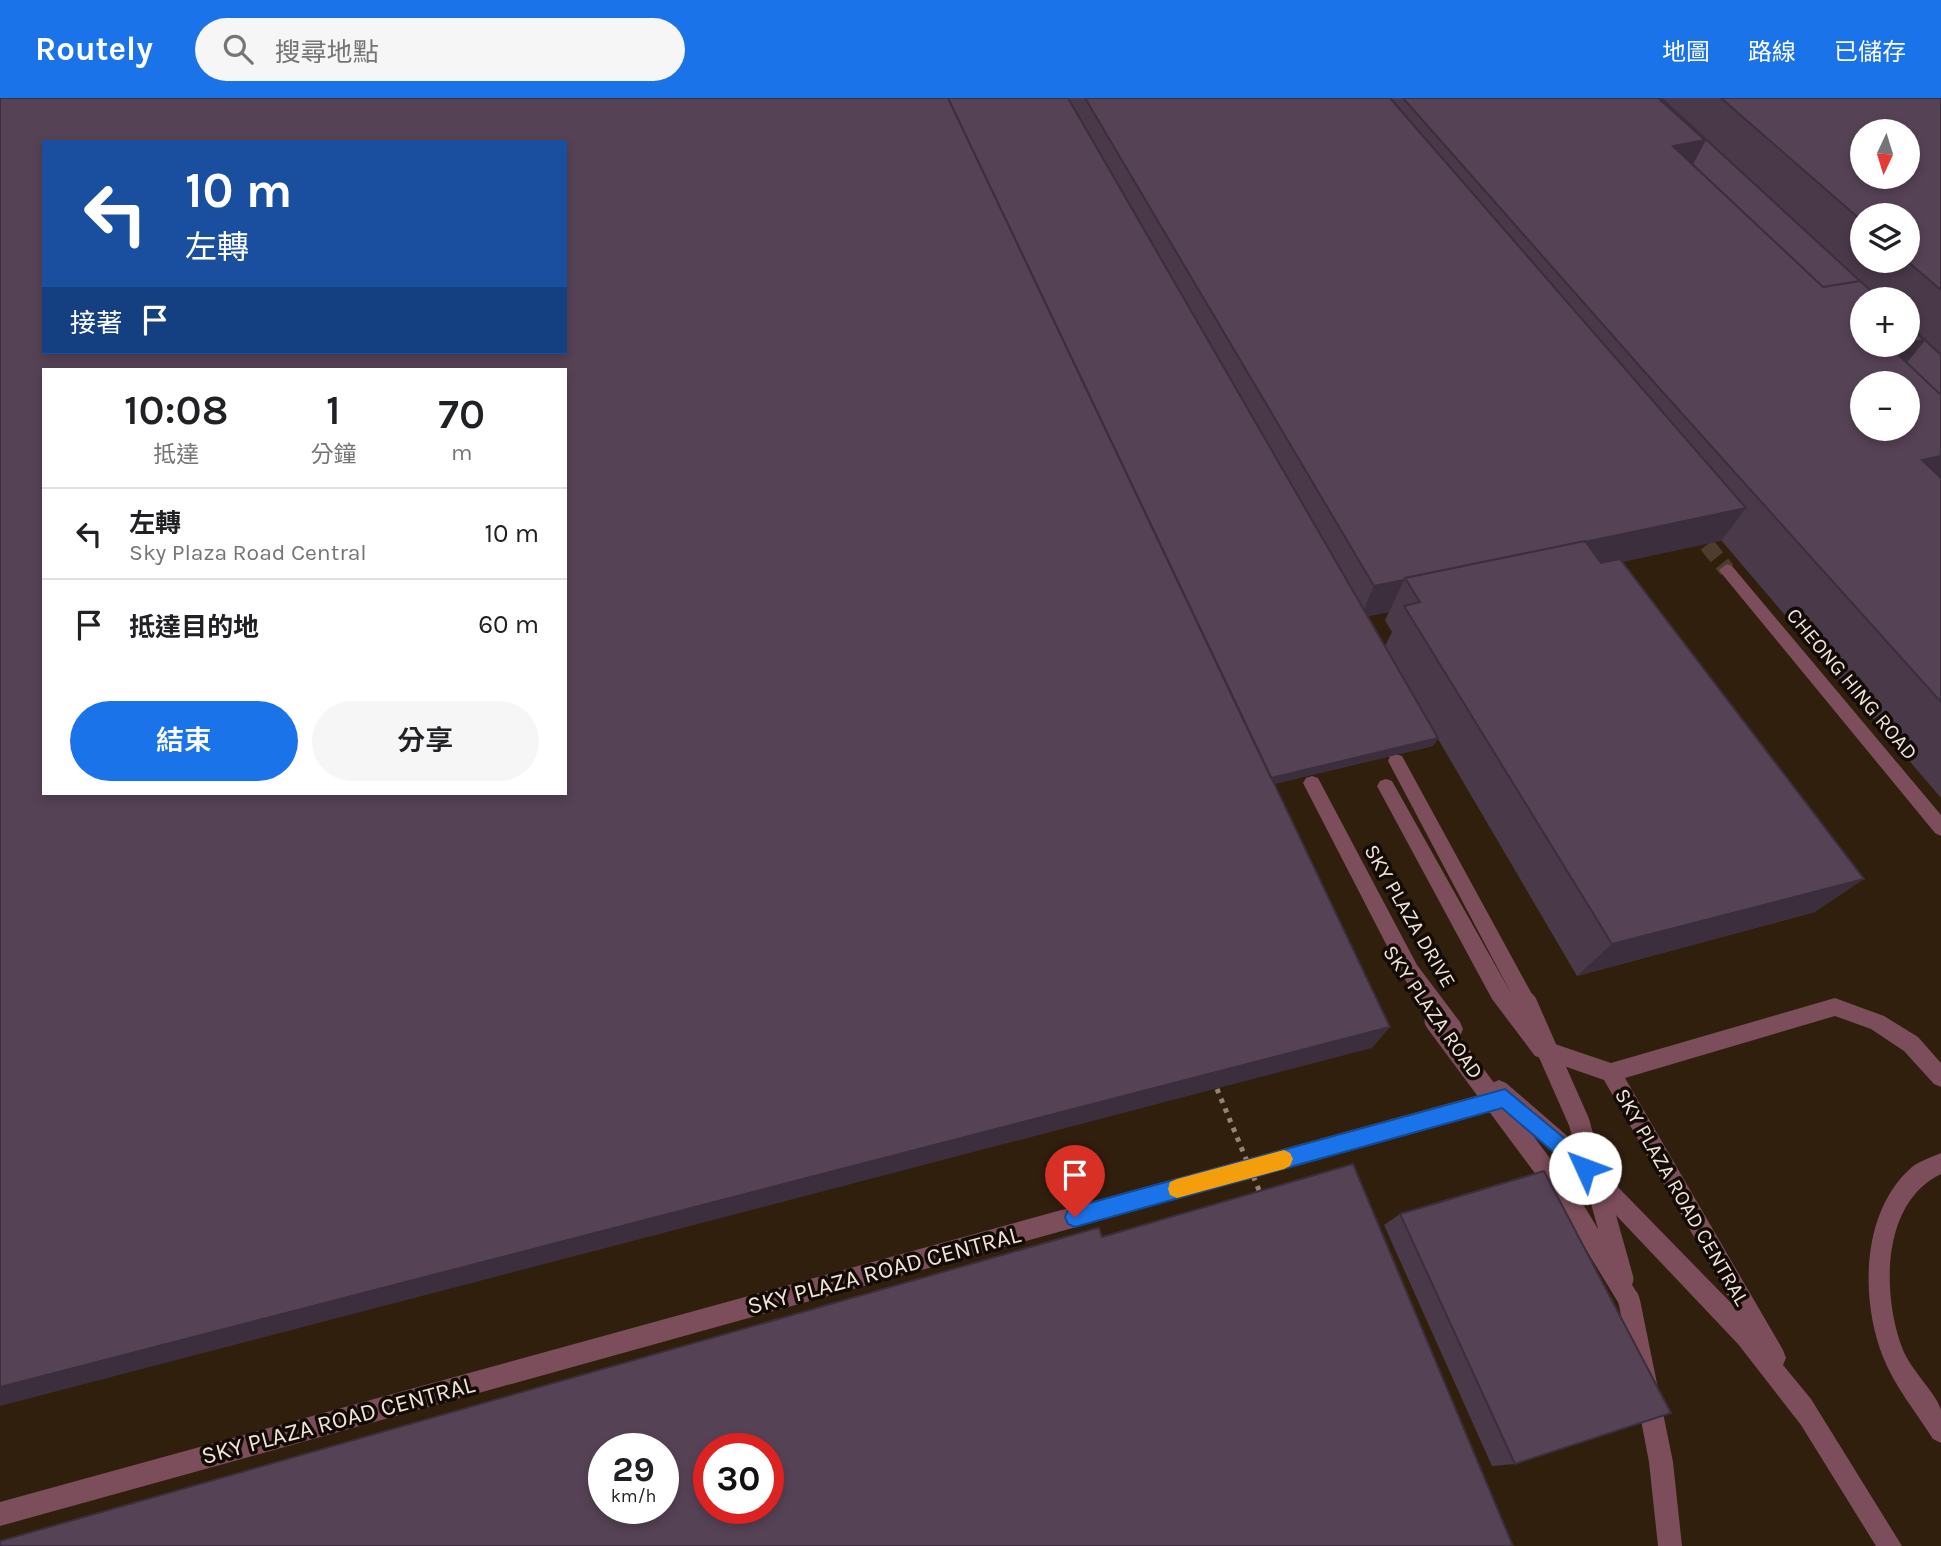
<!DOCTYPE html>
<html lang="zh-TW">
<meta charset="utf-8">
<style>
body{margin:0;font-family:Karla,"Noto Sans TC",sans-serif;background:#f6f6f6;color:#202124;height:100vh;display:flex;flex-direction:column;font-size:26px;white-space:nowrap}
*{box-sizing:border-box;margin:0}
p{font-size:23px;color:#757577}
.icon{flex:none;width:38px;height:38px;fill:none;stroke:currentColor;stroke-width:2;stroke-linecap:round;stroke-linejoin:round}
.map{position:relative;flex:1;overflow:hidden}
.details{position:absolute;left:42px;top:270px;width:525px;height:427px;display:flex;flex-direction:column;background:#fff;border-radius:0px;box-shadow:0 4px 10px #0003}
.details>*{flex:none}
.guide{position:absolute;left:42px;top:42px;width:525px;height:214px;border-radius:0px;box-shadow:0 4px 10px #0003;background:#1a4fa0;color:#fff;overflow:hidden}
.needle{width:46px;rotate:184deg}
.controls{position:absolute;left:1850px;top:21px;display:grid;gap:14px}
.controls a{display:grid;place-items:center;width:70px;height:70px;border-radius:50%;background:#fff;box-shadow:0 4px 10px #0003;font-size:35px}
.speed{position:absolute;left:588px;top:1335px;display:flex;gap:14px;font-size:35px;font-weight:700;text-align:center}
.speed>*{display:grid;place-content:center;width:91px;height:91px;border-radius:50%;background:#fff;box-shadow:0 4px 10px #0003;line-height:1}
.speed small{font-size:18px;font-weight:400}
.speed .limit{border:10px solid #d22;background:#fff;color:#111}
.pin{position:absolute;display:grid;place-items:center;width:60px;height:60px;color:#fff;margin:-72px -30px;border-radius:50% 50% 50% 0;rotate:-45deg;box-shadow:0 0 7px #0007}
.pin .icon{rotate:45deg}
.me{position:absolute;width:77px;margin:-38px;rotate:313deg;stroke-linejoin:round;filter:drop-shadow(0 0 5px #0008)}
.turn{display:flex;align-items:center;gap:24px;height:147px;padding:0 28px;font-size:32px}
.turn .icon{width:91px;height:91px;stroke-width:2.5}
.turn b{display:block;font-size:49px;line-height:60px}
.then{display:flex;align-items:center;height:66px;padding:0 28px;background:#0003;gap:14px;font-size:26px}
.eta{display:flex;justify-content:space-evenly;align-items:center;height:119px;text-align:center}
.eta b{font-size:42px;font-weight:600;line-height:49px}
.button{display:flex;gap:14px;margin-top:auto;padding:14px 28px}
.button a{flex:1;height:80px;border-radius:42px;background:#1a73e8;color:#fff;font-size:28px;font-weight:600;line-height:80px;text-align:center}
.button a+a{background:#f6f6f6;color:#202124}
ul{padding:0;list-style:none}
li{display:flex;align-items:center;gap:21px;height:91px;padding:0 28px;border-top:2px solid #e0e0e0}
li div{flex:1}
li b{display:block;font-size:26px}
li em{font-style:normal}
header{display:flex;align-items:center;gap:42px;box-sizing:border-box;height:98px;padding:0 35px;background:#1a73e8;color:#fff}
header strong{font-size:33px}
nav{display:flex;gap:38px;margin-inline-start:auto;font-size:24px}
.search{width:490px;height:63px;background:#f6f6f6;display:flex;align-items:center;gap:18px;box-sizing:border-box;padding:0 24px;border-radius:38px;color:#757577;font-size:26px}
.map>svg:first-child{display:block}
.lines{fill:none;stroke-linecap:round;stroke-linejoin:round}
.minor-tunnel{stroke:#4e3c2c;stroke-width:16;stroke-dasharray:16 8;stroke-linecap:butt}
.minor{fill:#7c4d5a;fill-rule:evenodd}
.path-bridge{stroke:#938477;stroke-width:5;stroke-dasharray:4.5 6;stroke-linecap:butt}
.minor-bridge{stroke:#7c4d5a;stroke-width:21}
.wall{fill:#4a3949;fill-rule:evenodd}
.shaded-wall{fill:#3c2e3c}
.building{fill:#564255;stroke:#3c2e3c;stroke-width:2;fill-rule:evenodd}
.route{fill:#1a73e8;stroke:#114b97;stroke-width:2}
.slow{fill:#f59e0b}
.labels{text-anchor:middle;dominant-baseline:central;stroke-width:7;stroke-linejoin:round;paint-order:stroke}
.street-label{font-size:21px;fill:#f0e3d9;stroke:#130b05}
.near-street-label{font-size:24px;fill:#f0e3d9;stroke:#130b05}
</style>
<header>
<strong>Routely</strong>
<div class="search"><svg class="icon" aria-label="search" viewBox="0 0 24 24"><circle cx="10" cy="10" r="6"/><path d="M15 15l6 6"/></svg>搜尋地點</div>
<nav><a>地圖</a><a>路線</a><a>已儲存</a></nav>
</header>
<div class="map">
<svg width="1941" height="1448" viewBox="0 0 1941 1448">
<rect width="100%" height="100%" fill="#311f0e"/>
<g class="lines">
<path class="minor-tunnel" d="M1692,428L1727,472"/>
<path class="minor" d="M1727,466L1732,468L1941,717V738L1935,735L1722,476L1719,472Z
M1396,656L1402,658L1533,898L1536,904L1533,910L1524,912L1549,944L1611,965L1835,900L1884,918L1918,939L1941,965V989L1934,986L1904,953L1871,931L1835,918L1625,980L1783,1252L1786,1260L1783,1267L1811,1301L1902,1448H1876L1801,1327L1738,1246L1559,1057L1505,1010L0,1428V1404L1490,994L1492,985L1499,982L1506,985L1573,1043L1733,1207L1604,982L1535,958L1492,901L1377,688L1380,683L1386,681L1392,683L1512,897L1388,663L1390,658Z
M1312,678L1318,680L1417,867L1460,924L1463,931L1460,938L1453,940L1446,938L1403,879L1303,685L1306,680Z
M1941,1055V1076C1880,1105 1882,1199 1903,1252C1911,1272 1936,1295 1941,1312C1941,1321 1941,1335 1941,1345L1933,1341C1916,1314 1895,1289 1883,1259C1860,1201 1861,1113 1912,1069C1920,1063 1932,1059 1941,1055Z
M1629,1191L1637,1194L1640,1202L1673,1364L1682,1448H1658L1649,1364L1618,1202L1621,1194Z"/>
<path class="path-bridge" d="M1217,991L1261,1097"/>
<path class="minor-bridge" d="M1526,904L1579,1024L1623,1181
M1435,923L1570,1105L1629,1202"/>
</g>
<path class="wall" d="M0,0H1941V700L1721,442L1622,464L1815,814L1577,878L1438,641L1433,648L1274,686L1372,950ZM1862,117L1908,163H1862ZM1862,201H1908V247ZM1389,514L1385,522L1392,534L1385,548L1368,518Z
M1400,1116L1515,1366L1492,1368L1384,1127Z"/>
<path class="shaded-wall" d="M1705,42L1679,89L1673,48Z
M1924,242L1889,285V248L1908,247V245Z
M1941,358V393L1922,362Z
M1746,410L1721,443L1418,507L1420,504L1406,481Z
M1404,482L1389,514L1360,520L1374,488Z
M1438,640L1433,648L1253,691L1256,683Z
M1864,781L1815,814L1577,878L1612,846Z
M1390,929L1372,950L0,1308V1289Z"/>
<path class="building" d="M0,0H948L1390,929L0,1289ZM44,44H565V254H44ZM44,271H565V695H44Z
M948,0H1068L1438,640L1271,680Z
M1085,0H1390L1746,410L1585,444V443L1405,480L1404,482L1374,488Z
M1403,0H1658L1705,42L1673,48L1823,189L1860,183L1880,201H1862V247H1897L1889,248L1941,297V358L1922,362L1941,380V604L1651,281ZM1862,285H1908V331H1862Z
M1658,0H1661L1860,183L1823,189L1692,66L1705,42Z
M1721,0H1941V192L1907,163L1908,117H1862V123ZM1862,33H1908V79H1862Z
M1908,226L1941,257V297L1906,264L1924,242Z
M1908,227L1924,242L1908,245Z
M1585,443L1601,465L1620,461L1864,781L1612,846L1404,508L1420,504L1405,480Z
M1353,1066L1513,1448H0V1443L1090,1132L1099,1130L1102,1139ZM604,1351H663V1410H604ZM709,1351H768V1410H709Z
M1544,1073L1671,1315L1515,1366L1400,1116Z"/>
<path class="route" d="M1505,991L1592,1063L1595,1070L1592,1076L1585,1079L1579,1076L1502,1010L1075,1129L1068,1126L1065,1119L1068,1112L1075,1109Z"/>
<path class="slow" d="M1284,1052L1290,1055L1293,1061L1290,1068L1284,1071L1177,1100L1170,1097L1168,1091L1170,1084L1177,1081Z"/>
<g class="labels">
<g class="street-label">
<text transform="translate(1852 586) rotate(50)">CHEONG HING ROAD</text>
<text transform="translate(1410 818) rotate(60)">SKY PLAZA DRIVE</text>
<text transform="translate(1433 914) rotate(55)">SKY PLAZA ROAD</text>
<text transform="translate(1682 1099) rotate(60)">SKY PLAZA ROAD CENTRAL</text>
</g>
<g class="near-street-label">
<text transform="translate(884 1172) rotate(-15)">SKY PLAZA ROAD CENTRAL</text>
<text transform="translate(338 1322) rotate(-15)">SKY PLAZA ROAD CENTRAL</text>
</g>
</g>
</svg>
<div class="controls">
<a><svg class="needle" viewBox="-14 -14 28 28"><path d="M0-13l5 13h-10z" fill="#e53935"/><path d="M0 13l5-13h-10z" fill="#757577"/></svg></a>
<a><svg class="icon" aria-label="layers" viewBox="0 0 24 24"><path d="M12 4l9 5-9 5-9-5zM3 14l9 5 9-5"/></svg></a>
<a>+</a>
<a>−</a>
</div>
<div class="speed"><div>29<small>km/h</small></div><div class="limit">30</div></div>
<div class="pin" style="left:1075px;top:1119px;background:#d93025"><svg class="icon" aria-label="arrive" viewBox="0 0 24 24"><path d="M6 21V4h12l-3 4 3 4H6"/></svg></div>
<svg class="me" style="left:1585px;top:1070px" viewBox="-20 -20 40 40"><circle r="19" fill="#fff"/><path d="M0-13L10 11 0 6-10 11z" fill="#1a73e8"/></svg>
<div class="guide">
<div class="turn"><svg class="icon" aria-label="left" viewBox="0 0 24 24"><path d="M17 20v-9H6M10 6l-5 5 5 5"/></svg><div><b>10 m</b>左轉</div></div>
<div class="then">接著<svg class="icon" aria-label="arrive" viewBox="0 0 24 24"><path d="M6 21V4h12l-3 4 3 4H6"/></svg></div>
</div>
<section class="details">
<div class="eta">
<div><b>10:08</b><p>抵達</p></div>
<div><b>1</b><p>分鐘</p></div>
<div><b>70</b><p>m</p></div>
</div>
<ul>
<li><svg class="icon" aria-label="left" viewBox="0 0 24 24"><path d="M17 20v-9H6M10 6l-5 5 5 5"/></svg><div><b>左轉</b><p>Sky Plaza Road Central</p></div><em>10 m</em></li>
<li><svg class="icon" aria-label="arrive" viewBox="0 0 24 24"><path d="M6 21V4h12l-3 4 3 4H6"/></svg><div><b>抵達目的地</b></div><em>60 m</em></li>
</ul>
<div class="button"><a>結束</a><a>分享</a></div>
</section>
</div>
